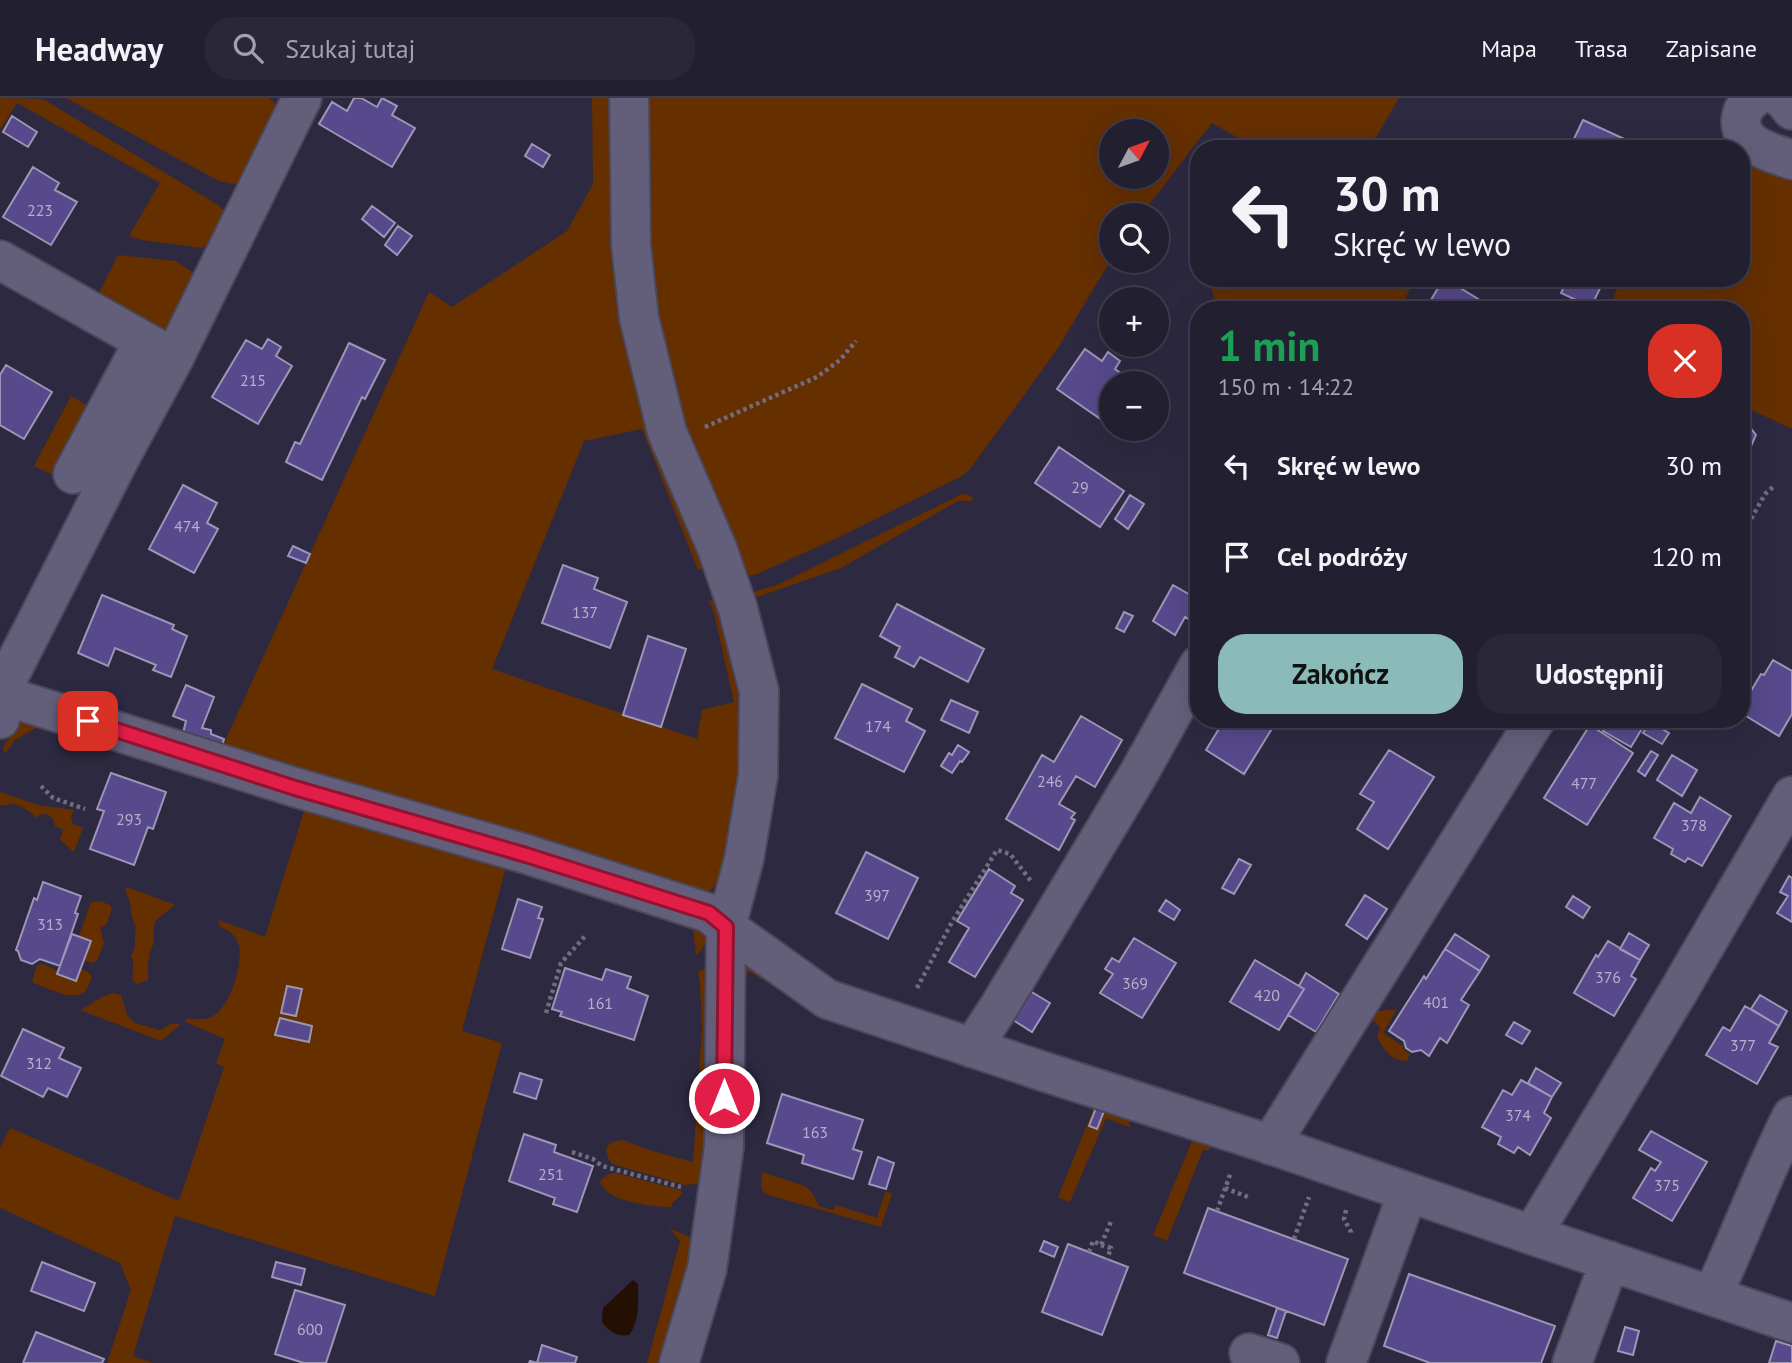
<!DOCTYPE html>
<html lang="pl">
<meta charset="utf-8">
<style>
body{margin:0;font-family:"PT Sans",sans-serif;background:#2a2739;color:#f1f3f6;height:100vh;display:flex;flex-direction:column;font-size:26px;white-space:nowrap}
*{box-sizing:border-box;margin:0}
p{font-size:23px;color:#a2a2ab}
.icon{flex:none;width:38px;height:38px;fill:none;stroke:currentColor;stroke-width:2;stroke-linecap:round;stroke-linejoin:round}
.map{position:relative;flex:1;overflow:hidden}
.panel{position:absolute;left:1190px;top:203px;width:560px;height:427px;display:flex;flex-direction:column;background:#221f31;border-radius:28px;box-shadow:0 7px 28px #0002,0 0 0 2px #3f3d4d}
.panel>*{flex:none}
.top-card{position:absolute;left:1190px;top:42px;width:560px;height:147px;border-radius:28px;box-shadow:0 7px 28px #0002,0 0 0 2px #3f3d4d;background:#221f31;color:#f1f3f6;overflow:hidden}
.needle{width:46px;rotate:49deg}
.buttons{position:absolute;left:1099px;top:21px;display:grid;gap:14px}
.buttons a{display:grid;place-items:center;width:70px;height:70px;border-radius:50%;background:#221f31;box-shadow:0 7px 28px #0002,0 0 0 2px #3f3d4d;font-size:35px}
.pin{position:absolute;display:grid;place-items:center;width:60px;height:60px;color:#fff;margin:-30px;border-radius:14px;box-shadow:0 4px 10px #0006}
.me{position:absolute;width:77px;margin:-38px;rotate:0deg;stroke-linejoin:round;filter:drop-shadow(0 0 5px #0008)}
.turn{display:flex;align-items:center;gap:24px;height:147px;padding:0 28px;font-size:32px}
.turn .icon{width:91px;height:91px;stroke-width:2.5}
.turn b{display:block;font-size:49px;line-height:60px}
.round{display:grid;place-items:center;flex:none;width:74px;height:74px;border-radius:28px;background:#2a2739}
.summary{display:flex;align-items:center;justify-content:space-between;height:119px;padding:0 28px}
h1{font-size:42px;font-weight:700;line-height:52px;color:#1e9e55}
.action{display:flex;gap:14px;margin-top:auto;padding:14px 28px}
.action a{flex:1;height:80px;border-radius:28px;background:#8bbbb9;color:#111;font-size:28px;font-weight:700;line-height:80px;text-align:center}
.action a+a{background:#2a2739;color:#f1f3f6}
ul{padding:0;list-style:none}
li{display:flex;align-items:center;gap:21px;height:91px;padding:0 28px}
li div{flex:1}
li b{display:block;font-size:26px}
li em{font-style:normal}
header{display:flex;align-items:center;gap:42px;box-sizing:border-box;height:98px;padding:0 35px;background:#221f31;border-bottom:2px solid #3f3d4d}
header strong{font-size:33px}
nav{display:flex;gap:38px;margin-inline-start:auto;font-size:24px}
.search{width:490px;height:63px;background:#2a2739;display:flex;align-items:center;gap:18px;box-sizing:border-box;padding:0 24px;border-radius:28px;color:#a2a2ab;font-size:26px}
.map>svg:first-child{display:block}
.green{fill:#652f00;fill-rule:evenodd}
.water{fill:#241003}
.building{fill:#57498b;stroke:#9b97b6;stroke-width:2}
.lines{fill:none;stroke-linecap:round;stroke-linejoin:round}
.minor-casing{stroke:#4a475b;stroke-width:42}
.path{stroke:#706d81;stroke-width:4.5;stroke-dasharray:3.5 3.5;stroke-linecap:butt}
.minor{stroke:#635f7b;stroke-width:38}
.route-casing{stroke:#92132f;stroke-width:18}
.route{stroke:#e11d48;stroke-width:12}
.labels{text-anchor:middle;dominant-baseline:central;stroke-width:7;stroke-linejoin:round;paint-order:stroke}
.number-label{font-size:16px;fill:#b5b0cc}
</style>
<header>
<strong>Headway</strong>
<div class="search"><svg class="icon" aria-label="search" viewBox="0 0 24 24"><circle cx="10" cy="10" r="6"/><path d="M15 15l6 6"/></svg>Szukaj tutaj</div>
<nav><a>Mapa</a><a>Trasa</a><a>Zapisane</a></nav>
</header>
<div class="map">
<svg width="1792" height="1265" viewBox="0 0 1792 1265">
<rect width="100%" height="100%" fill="#2d2941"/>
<path class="green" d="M0,0L43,1L218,107L225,114L210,145L202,150L141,142L129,138L160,85L17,5L0,32Z
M66,0H269L281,11L242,88L219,83Z
M592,0H619V70L707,471L698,472L642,331L584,343L492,571L697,641L702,612L734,604L714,515L709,502L719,505L739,566L745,632L725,777L711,792L695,798L221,652L429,194L452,209L567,133L593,86Z
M638,0H1399L1369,51H1257L1212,25L1141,117H1111V162L1056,253L970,371L962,378L833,442L755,477L741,478L661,269ZM1111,33H1157V79H1111Z
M1741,56L1792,80V331L1741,307V212H1608L1622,180H1741Z
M118,157L176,163L195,176L174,234L152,237L94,205Z
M1208,180H1417L1398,212H1218Z
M71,298L88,308L53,377L34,368Z
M962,396L969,397L973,400L971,403H958L841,470L751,501L752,494L777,487Z
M18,622L697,823L709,838L701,853L696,857L693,830L506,769L462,933L502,945L435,1198L175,1118L133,1258L153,1265H107L131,1192L120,1165L0,1110V1050L10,1030L179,1103L224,969L216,965L225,941L186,924L185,921C194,920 205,923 213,918C231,909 246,859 237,842C233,835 226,831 219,828V822L265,839L304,713L38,629L15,642L5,656L3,650Z
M0,694L38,707L74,712L71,719L73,726L83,730L74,754L60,742L63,732L55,728L53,721L47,716L40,717L37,720C30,714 21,706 11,706C8,707 4,708 0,707Z
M127,789L175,807L156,822L154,826V845L150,853L148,868V882L137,886C129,881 134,875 133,867C133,864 132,861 131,858C138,848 133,840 136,829C129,818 133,805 125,792Z
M101,803L111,808V814L106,827L100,829L104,845L97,863L91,865L84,862L91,843L79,838L91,804Z
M746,863L1125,1012L1131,1030L1106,1020L1070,1104L1058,1099L1095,1007L799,903L750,874L737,877Z
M43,866L58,873V876L76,883L81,871L88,874L92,878C90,883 89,889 85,893C75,905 44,889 32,884L37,867Z
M706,871L712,876L707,1085L685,1087L612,1066L608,1060L606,1051L611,1044L623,1042L649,1052L693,1064L702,931L700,884L698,873Z
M115,895L121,897L128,919L135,925L160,932L171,926L178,925L180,927L161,943L80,912C92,907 102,896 115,895Z
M1397,911L1383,935L1403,948L1404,952L1410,956L1407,963C1391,962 1384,952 1377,939L1380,930L1376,925L1372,922L1378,913Z
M1165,1030L1214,1046L1209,1052H1203L1167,1143L1153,1137L1192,1043Z
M762,1074L805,1088L811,1093L819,1108L833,1112L836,1107L877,1120L885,1094L892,1095L881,1129L765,1096L761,1090Z
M616,1075L680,1092L683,1095L672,1106V1109C654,1109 606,1104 600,1084C605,1076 608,1076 616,1075Z
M669,1130L699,1143L667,1265H647L680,1143Z"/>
<path class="water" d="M633,1182L638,1186C638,1203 640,1223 629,1237C617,1239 609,1233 602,1224L603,1210Z"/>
<path class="building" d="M354,0H361L377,9L382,0L397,8L392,17L415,30L392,69L319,26L332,4L347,13Z
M12,18L37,34L28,49L3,34Z
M1583,22L1631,44L1628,51H1569Z
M532,46L550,57L543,69L525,58Z
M33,69L59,85L55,92L77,104L51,147L3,119Z
M372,108L395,125L384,139L362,121Z
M398,128L412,138L397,157L385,147Z
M1444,180L1496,212H1425Z
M1568,180H1605L1591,209L1561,195Z
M268,241L281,249L276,258L292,268L258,326L212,299L246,242L262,251Z
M349,245L385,262L365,301L362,299L322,382L286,364L295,344L300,346Z
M1085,251L1102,263L1108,254L1120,263L1115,271L1130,282L1128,285H1111V309L1102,322L1057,291Z
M6,267L52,294L24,341L0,327V277Z
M1741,318L1756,337L1747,357L1741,358Z
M1059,349L1124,393L1100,429L1035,385Z
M183,387L217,405L207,425L218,431L194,475L149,451Z
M1130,397L1144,406L1128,431L1115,421Z
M293,448L310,456L306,465L288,458Z
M563,467L598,480L594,491L627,504L610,550L542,525Z
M1173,487L1199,502V507L1190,522L1185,519L1175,537L1153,523Z
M102,497L174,527L172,531L187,538L171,579L153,572L156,567L115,550L108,568L78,555Z
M897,506L984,551L968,584L920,559L914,569L895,559L900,549L880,538Z
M1124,514L1133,518L1124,534L1116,530Z
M648,538L686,551L661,629L623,617Z
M1773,562L1792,573V616L1779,638L1741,615V610L1761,576L1764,577Z
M862,586L912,611L906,623L925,633L904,674L835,640Z
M186,587L214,599L202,630L211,632V636L224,641L221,652L182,639L186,623L173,618Z
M951,602L978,614L969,635L941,622Z
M1081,618L1122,642L1095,689L1076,678L1059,706L1075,715L1071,720L1075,722L1059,752L1006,721L1042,657L1054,664Z
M1225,621H1278L1244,676L1206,652Z
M1610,621H1642L1646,624L1631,649L1603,633Z
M1650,624L1669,635L1662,646L1643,635Z
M1590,627L1633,655L1587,727L1544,700Z
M958,647L969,654L962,664L960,663L952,675L941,668L949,655L952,657Z
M1389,652L1434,679L1388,751L1357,731L1374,704L1360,696Z
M1651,653L1658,657L1645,678L1638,673Z
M1672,657L1697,672L1682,698L1657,682Z
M111,675L166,694L153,731L148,729L134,767L90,751L104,713L97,711Z
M1700,699L1731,718L1702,768L1688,760L1685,764L1671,756L1673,751L1654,740L1674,705L1691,715Z
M866,754L918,780L888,841L836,815Z
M1239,761L1251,767L1234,796L1222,790Z
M989,771L1015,788L1011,795L1023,802L975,879L949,864L969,830L957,823Z
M1789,778L1792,780V824L1777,815L1788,798L1780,794Z
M43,784L81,798L75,815L78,816L60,868L40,861L32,866L21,862L18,853L16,852L34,800L37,802Z
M1365,797L1387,811L1367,841L1346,827Z
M1573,798L1590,809L1583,820L1566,809Z
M518,801L542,809L538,820L543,821L530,860L502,851Z
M1166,802L1180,812L1174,822L1159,813Z
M1629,835L1649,847L1640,862L1620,851Z
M72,836L91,843L76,883L57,876Z
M1455,836L1489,858L1480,873L1445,851Z
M1134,840L1176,865L1142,920L1100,895L1113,876L1105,871L1112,860L1119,864Z
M1608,843L1640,862L1631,878L1636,881L1614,918L1574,895L1596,857L1598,859Z
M1445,851L1480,873L1461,902L1469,907L1447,945L1440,940L1429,958L1421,952L1412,954L1406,950L1404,943L1389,933L1424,878L1426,881Z
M1255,862L1304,891L1279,932L1230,904Z
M565,870L602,882L606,871L631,879L627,890L648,898L634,942L560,918L562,914L552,911Z
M1306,875L1339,896L1316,934L1288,917L1304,891L1299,888Z
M287,888L302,891L296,918L281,915Z
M1030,893L1050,905L1032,934L1013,922Z
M1760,897L1787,913L1779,928L1751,911Z
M1745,908L1779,928L1769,945L1778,949L1757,986L1706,957L1723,929L1730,933Z
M280,920L312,928L309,944L275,937Z
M1514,924L1530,933L1522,946L1506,937Z
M23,931L64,950L59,960L81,970L67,999L48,990L43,999L1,978Z
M1536,970L1561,985L1552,999L1528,985Z
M520,975L542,982L536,1001L514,994Z
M1521,982L1552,999L1544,1015L1551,1020L1530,1057L1518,1049L1514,1055L1498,1046L1501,1039L1482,1029L1503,992L1512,997Z
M782,996L863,1022L853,1051L862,1054L853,1081L802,1065L804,1057L767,1045Z
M1096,1010L1104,1013L1097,1031L1089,1028Z
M1651,1033L1707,1064L1672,1123L1633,1100L1651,1070L1655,1073L1661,1064L1639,1052Z
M524,1036L556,1047L554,1054L593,1068L577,1114L553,1106L555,1100L509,1083Z
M878,1059L894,1065L886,1091L869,1086Z
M1208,1110L1348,1161L1324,1227L1184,1175Z
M1044,1143L1058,1149L1054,1159L1040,1153Z
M1068,1146L1128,1169L1102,1237L1042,1214Z
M42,1164L95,1185L84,1213L31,1193Z
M276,1164L305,1171L301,1187L272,1179Z
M1409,1176L1555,1228L1541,1265H1430L1384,1248Z
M295,1192L345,1207L326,1265H304L275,1256Z
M1277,1210L1286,1213L1277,1240L1268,1237Z
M1625,1229L1639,1233L1633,1257L1618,1253Z
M36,1234L104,1261L102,1265H23Z
M1776,1243L1792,1248V1265H1769Z
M542,1247L577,1259L575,1265H529L530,1263L537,1265Z"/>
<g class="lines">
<g class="minor-casing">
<path id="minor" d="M629,0L631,147L639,220L667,334L717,450L738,511L759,593L758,678L744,761L726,829L724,1049L707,1171L679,1265
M1754,0C1746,6 1741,13 1741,24C1741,49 1774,55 1792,62
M1781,0L1785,3L1792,12
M0,162L174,260
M73,376L144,243
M5,598L294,689L526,756L709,815L726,829L827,901L1042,973L1266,1045L1532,1137L1792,1225
M0,621L9,578L121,358L174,260L302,0
M972,950L999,909L1139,675L1199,567
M1270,1047L1536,621
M1532,1137L1678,894L1792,698
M1712,1198C1740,1139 1762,1077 1792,1018
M1249,1255L1280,1265
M1346,1265L1408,1094
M1572,1265L1610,1163"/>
</g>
<path class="path" d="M705,329L817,279L840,262L856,243
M1741,439L1765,396L1773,389
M41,688L53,700L85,711
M917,890L952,824L997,752L1010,756L1031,783
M546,915L561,865L587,836
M572,1054L593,1061L602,1068L681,1089
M1225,1090L1248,1099
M1346,1112L1344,1121L1351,1134V1136
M1217,1113L1231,1074
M1294,1141L1309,1099
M1101,1147L1111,1150L1107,1161
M1089,1154L1093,1143L1101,1147L1112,1121"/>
<use href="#minor" class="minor"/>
</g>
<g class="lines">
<g class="route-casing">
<path id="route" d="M88,623L295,690L526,757L709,815L726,829L724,1000"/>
</g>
<use href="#route" class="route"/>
</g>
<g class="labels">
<g class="number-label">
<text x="40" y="112">223</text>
<text x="253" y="282">215</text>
<text x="1080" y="389">29</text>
<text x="187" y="428">474</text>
<text x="585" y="514">137</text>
<text x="878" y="628">174</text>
<text x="1050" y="683">246</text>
<text x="1584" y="685">477</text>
<text x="129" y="721">293</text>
<text x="1694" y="727">378</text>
<text x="877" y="797">397</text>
<text x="50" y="826">313</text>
<text x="1608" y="879">376</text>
<text x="1135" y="885">369</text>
<text x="1267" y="897">420</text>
<text x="1436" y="904">401</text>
<text x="600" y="905">161</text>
<text x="1743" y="947">377</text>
<text x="39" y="965">312</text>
<text x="1518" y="1017">374</text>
<text x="815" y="1034">163</text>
<text x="551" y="1076">251</text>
<text x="1667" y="1087">375</text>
<text x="310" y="1231">600</text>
</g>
</g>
</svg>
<div class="buttons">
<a><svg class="needle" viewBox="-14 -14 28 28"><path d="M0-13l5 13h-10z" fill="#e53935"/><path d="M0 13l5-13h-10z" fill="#a2a2ab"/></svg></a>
<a><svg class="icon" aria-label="search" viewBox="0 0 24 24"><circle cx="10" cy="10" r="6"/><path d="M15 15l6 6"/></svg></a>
<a>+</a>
<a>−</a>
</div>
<div class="pin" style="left:88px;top:623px;background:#d93025"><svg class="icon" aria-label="arrive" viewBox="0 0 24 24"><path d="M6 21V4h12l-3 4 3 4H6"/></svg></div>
<svg class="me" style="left:724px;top:1000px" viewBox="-20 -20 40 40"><circle r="17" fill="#e11d48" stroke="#fff" stroke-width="3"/><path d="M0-11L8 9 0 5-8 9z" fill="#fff"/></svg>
<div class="top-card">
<div class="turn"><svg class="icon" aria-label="left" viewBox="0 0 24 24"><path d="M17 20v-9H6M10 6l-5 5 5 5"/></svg><div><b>30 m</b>Skręć w lewo</div></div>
</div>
<section class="panel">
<div class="summary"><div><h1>1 min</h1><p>150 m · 14:22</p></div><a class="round" style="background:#d93025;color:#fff"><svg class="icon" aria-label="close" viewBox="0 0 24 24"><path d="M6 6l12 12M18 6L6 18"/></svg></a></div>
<ul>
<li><svg class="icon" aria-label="left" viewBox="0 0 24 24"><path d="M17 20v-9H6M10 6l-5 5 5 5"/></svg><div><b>Skręć w lewo</b></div><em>30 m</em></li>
<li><svg class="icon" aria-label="arrive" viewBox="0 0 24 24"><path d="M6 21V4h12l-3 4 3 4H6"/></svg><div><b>Cel podróży</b></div><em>120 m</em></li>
</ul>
<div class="action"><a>Zakończ</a><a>Udostępnij</a></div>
</section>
</div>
